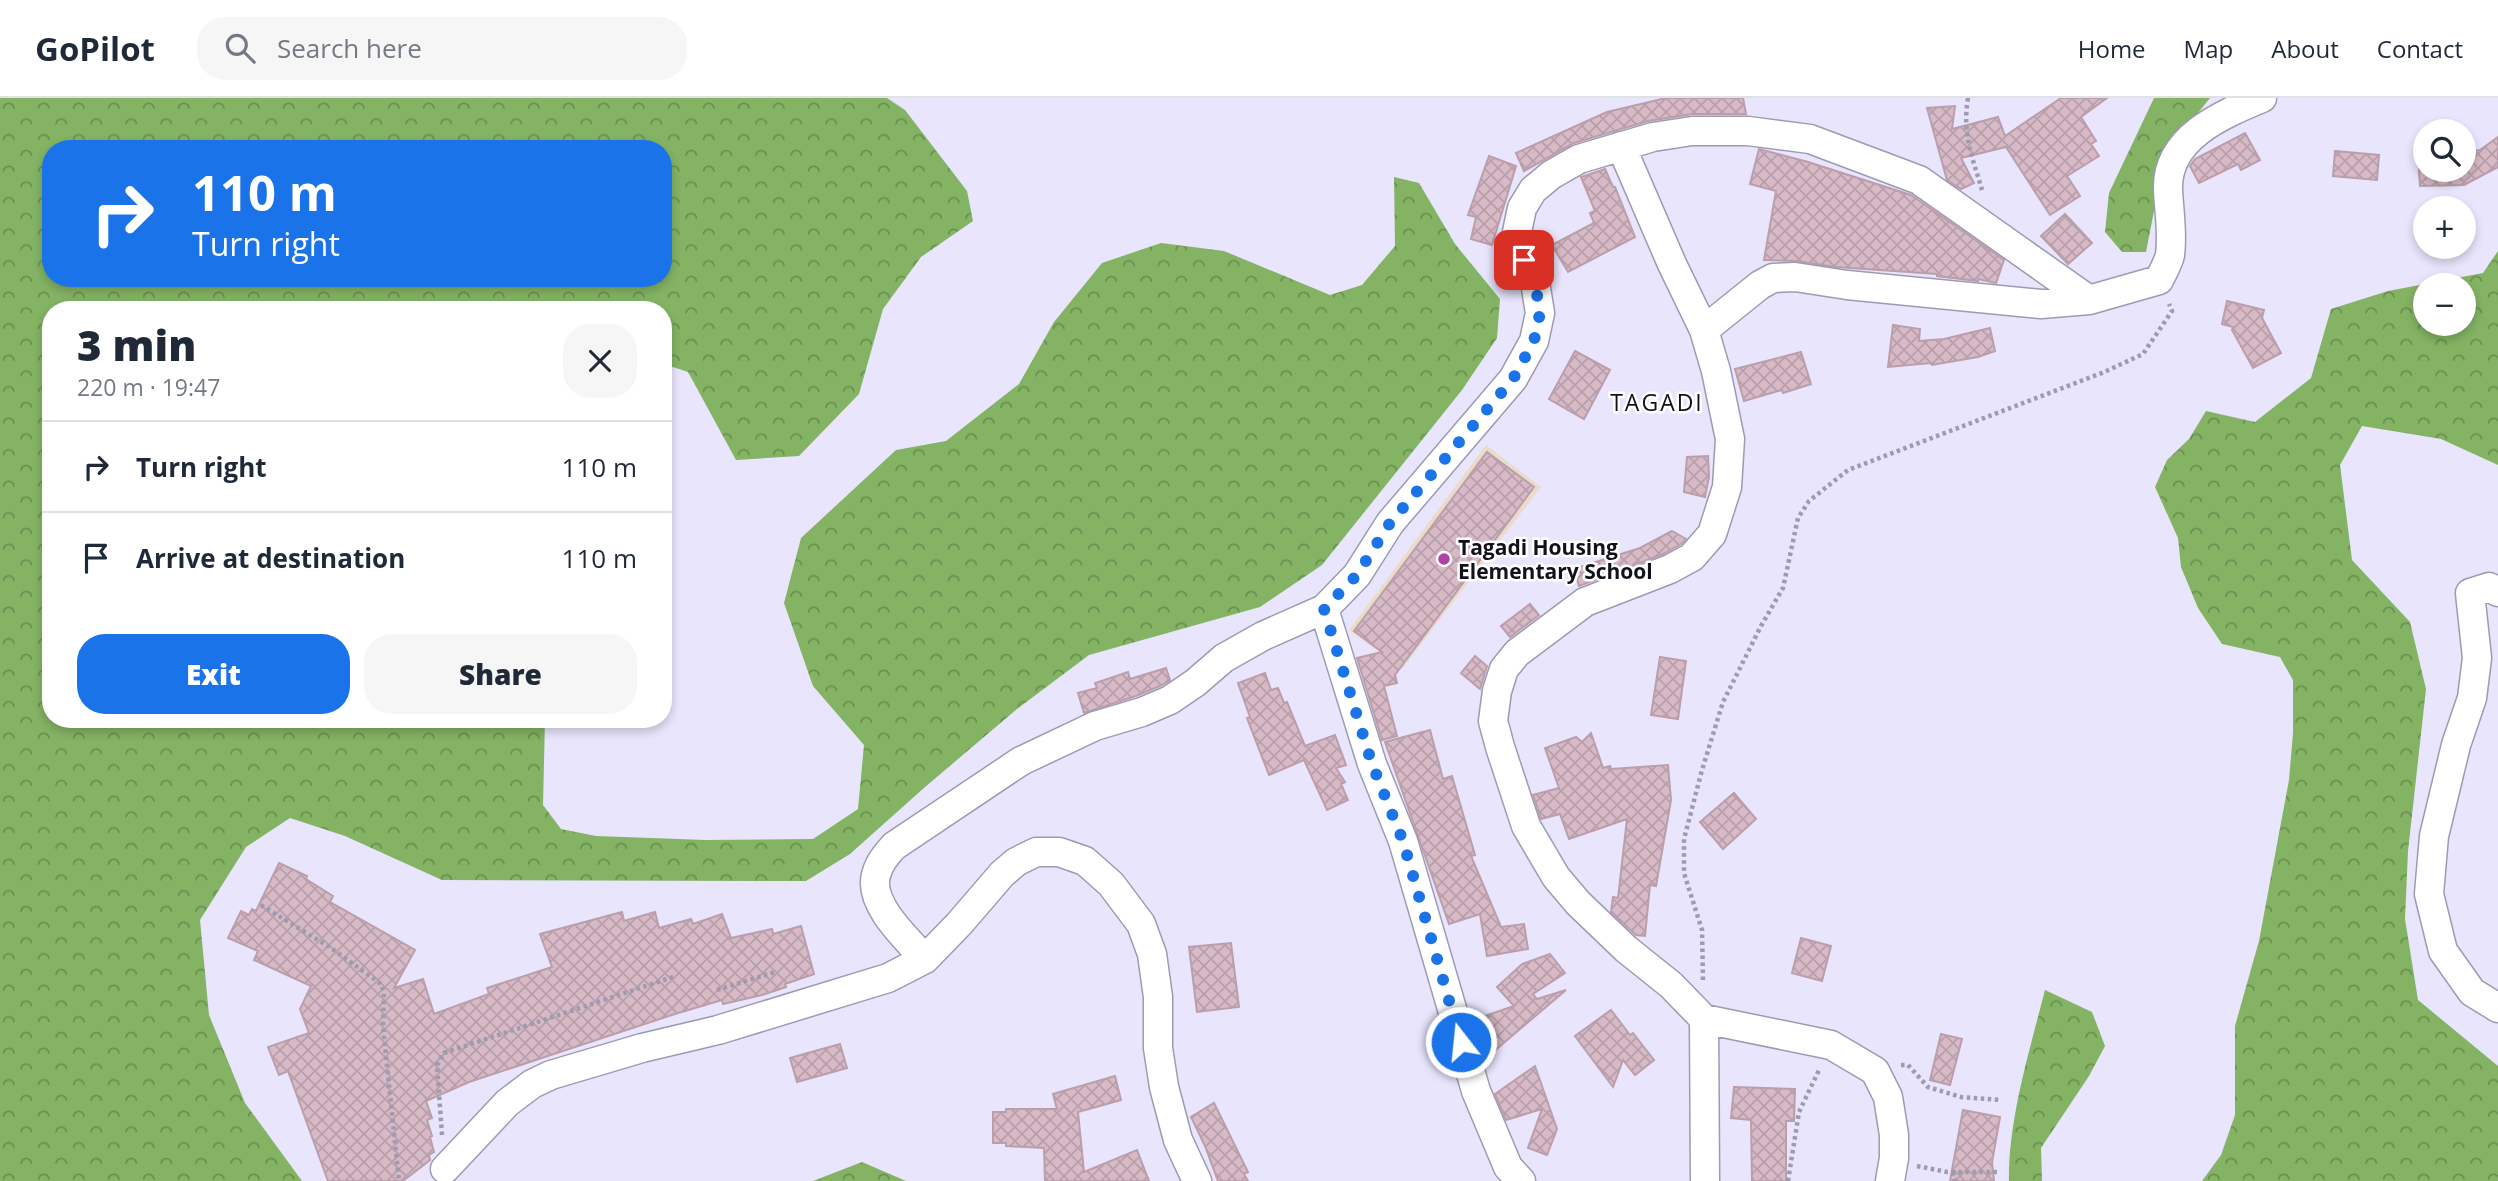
<!DOCTYPE html>
<meta charset="utf-8">
<style>
body{margin:0;font-family:"Open Sans",sans-serif;background:#f6f6f7;color:#1f2937;height:100vh;display:flex;flex-direction:column;font-size:26px;white-space:nowrap}
*{box-sizing:border-box;margin:0}
p{font-size:23px;color:#747a83}
.icon{flex:none;width:38px;height:38px;fill:none;stroke:currentColor;stroke-width:2;stroke-linecap:round;stroke-linejoin:round}
.map{position:relative;flex:1;overflow:hidden}
.drawer{position:absolute;left:42px;top:203px;width:630px;height:427px;display:flex;flex-direction:column;background:#fff;border-radius:28px;box-shadow:0 4px 10px #0003}
.drawer>*{flex:none}
.hud{position:absolute;left:42px;top:42px;width:630px;height:147px;border-radius:28px;box-shadow:0 4px 10px #0003;background:#1a73e8;color:#fff;overflow:hidden}
.controls{position:absolute;left:2413px;top:21px;display:grid;gap:14px}
.controls a{display:grid;place-items:center;width:63px;height:63px;border-radius:50%;background:#fff;box-shadow:0 4px 10px #0003;font-size:35px}
.pin{position:absolute;display:grid;place-items:center;width:60px;height:60px;color:#fff;margin:-30px;border-radius:14px;box-shadow:0 4px 10px #0006}
.me{position:absolute;width:77px;margin:-38px;rotate:344deg;stroke-linejoin:round;filter:drop-shadow(0 0 5px #0008)}
.turn{display:flex;align-items:center;gap:24px;height:147px;padding:0 35px;font-size:32px}
.turn .icon{width:91px;height:91px;stroke-width:2.5}
.turn b{display:block;font-size:49px;line-height:60px}
.round{display:grid;place-items:center;flex:none;width:74px;height:74px;border-radius:28px;background:#f6f6f7}
.headline{display:flex;align-items:center;justify-content:space-between;height:119px;padding:0 35px}
h1{font-size:42px;font-weight:800;line-height:52px}
.primary-button{display:flex;gap:14px;margin-top:auto;padding:14px 35px}
.primary-button a{flex:1;height:80px;border-radius:28px;background:#1a73e8;color:#fff;font-size:28px;font-weight:800;line-height:80px;text-align:center}
.primary-button a+a{background:#f6f6f7;color:#1f2937}
ul{padding:0;list-style:none}
li{display:flex;align-items:center;gap:21px;height:91px;padding:0 35px;border-top:2px solid #e0e1e3}
li div{flex:1}
li b{display:block;font-size:26px}
li em{font-style:normal}
header{display:flex;align-items:center;gap:42px;box-sizing:border-box;height:98px;padding:0 35px;background:#fff;border-bottom:2px solid #e0e1e3}
header strong{font-size:33px}
nav{display:flex;gap:38px;margin-inline-start:auto;font-size:24px}
.search{width:490px;height:63px;background:#f6f6f7;display:flex;align-items:center;gap:18px;box-sizing:border-box;padding:0 24px;border-radius:28px;color:#747a83;font-size:26px}
.map>svg:first-child{display:block}
.education{fill:#e9ddc9}
.forest{fill:url(#forest-crowns);fill-rule:evenodd}
.building{fill:url(#building-cross-hatch);stroke:#bb9eab;stroke-width:2}
.lines{fill:none;stroke-linecap:round;stroke-linejoin:round}
.street-casing{stroke:#9d9ab4;stroke-width:31}
.path{stroke:#9d9bad;stroke-width:4.5;stroke-dasharray:3.5 3.5;stroke-linecap:butt}
.street{stroke:#fff;stroke-width:28}
.route{stroke:#1a73e8;stroke-width:12;stroke-dasharray:0 21.6}
.poi-dot{fill:#ac43a5;stroke:#fff;stroke-width:2.5}
.labels{text-anchor:middle;dominant-baseline:central;stroke-width:5;stroke-linejoin:round;paint-order:stroke}
.poi-label{font-size:21px;font-weight:bold;fill:#12101a;stroke:#fff;text-anchor:start}
.neighbourhood-label{font-size:23px;letter-spacing:2px;fill:#12101a;stroke:#fff}
</style>
<header>
<strong>GoPilot</strong>
<div class="search"><svg class="icon" aria-label="search" viewBox="0 0 24 24"><circle cx="10" cy="10" r="6"/><path d="M15 15l6 6"/></svg>Search here</div>
<nav><a>Home</a><a>Map</a><a>About</a><a>Contact</a></nav>
</header>
<div class="map">
<svg width="2498" height="1083" viewBox="0 0 2498 1083">
<defs>
<pattern id="forest-crowns" width="20" height="18" patternUnits="userSpaceOnUse" patternTransform="scale(1.75)"><rect width="20" height="18" fill="#83b363"/><path d="M2 6a3 3 0 1 1 6 0M12 15a3 3 0 1 1 6 0" fill="none" stroke="#6a9051"/></pattern>
<pattern id="building-cross-hatch" width="8" height="8" patternUnits="userSpaceOnUse" patternTransform="scale(1.75)"><rect width="8" height="8" fill="#d8bac7"/><path d="M0 0l8 8M0 8l8-8" fill="none" stroke="#b89faa"/></pattern>
</defs>
<rect width="100%" height="100%" fill="#e8e5fc"/>
<path class="education" d="M1486,347L1541,389L1402,571L1349,532Z"/>
<path class="forest" d="M0,0H887L905,12L967,93L973,123L921,159L883,211L859,296L799,358L736,362L688,274L673,269L663,276V212H51V621H545L543,707L561,731L596,738L705,742L813,741L858,711L864,647L813,588L784,505L801,440L896,352L946,343L1019,286L1054,224L1102,165L1161,145L1224,153L1330,197L1362,187L1395,148L1394,79L1419,85L1455,146L1500,201L1497,240L1462,292L1322,467L1260,509L1089,557L1017,611L925,689L850,756L806,783L442,782L345,738L290,720L246,749L200,822L209,917L245,1005L302,1083H0ZM51,51H663V180H51Z
M2154,0H2210L2165,56L2146,154H2122L2105,134L2109,95Z
M2498,153V367L2441,341L2362,328L2340,367L2352,462L2410,524L2426,591L2408,753L2405,821L2418,902L2498,968V1083H2202L2221,1057L2235,1017V928L2259,843L2289,682L2293,635V582L2280,559L2222,546L2198,510L2181,469L2178,440L2155,389L2167,362L2189,341L2206,313L2255,324L2311,280L2331,211L2388,193L2483,175ZM2426,187H2464V226H2426Z
M2045,892L2092,914L2105,948L2089,978L2041,1050L2042,1083H2009C2008,1022 2030,951 2045,892Z
M862,1064L906,1083H813Z"/>
<path class="building" d="M1666,0H1743L1746,16H1692L1648,23L1574,45L1524,73L1516,55L1607,14Z
M2061,0H2107L2081,19L2096,43L2091,46L2099,58L2067,78L2080,98L2050,117L2006,49L1961,60L1974,85L1961,91L1947,82L1927,10L1955,8L1952,31L1998,19L2005,38Z
M2245,35L2260,62L2241,72L2238,66L2199,85L2190,68L2195,61Z
M2498,39V69L2464,87L2420,88L2418,59L2426,58V72H2464V54L2480,52Z
M1759,51L1808,64L1911,97L2004,162L1996,185L1978,181V183L1937,178V176L1836,169L1797,163L1764,162L1776,93L1750,86Z
M2335,53L2379,57L2377,82L2333,78Z
M1489,58L1516,68L1492,147L1471,141L1476,119L1468,117Z
M1605,71L1613,89H1615L1635,139L1568,174L1552,147L1594,125L1590,115L1595,113L1581,79Z
M2065,116L2092,145L2068,166L2041,138Z
M2227,203L2264,212L2262,220L2281,255L2253,270L2232,232L2233,229L2222,226Z
M1893,227L1920,231L1919,243L1944,241L1990,230L1995,253L1978,259L1932,267L1931,265L1888,269Z
M1575,253L1610,272L1584,321L1549,301Z
M1801,254L1811,286L1783,295L1782,292L1744,303L1735,271Z
M1487,354L1534,389L1395,577L1397,585L1384,588L1397,638L1382,642L1357,560L1382,554L1354,533Z
M1708,358L1709,379L1705,399L1684,394L1687,359Z
M1672,433L1686,441L1681,446L1663,456L1579,488L1574,471L1640,450Z
M1530,506L1539,517L1510,539L1501,528Z
M1475,558L1487,568L1480,591L1461,575Z
M1660,559L1686,563L1678,621L1651,617Z
M1166,570L1170,582L1162,587L1136,598L1084,615L1078,595L1097,590L1095,585L1128,574L1130,581Z
M1265,575L1271,592L1278,590L1284,605L1287,604L1305,648L1335,637L1346,667L1336,670L1345,684L1341,686L1348,702L1327,712L1304,662L1269,677L1247,620L1250,619L1238,585Z
M1430,632L1443,681L1452,678L1475,757L1471,758L1501,829L1524,826L1528,851L1487,858L1480,816L1449,826L1385,644Z
M1591,635L1603,670L1610,668L1611,671L1668,667L1671,702L1656,788L1650,787L1645,838L1636,837L1611,814L1613,799L1618,800L1627,721L1569,741L1560,716L1541,721L1533,697L1559,690L1545,650L1576,639L1582,644Z
M1734,695L1756,721L1723,751L1700,724Z
M279,765L307,778L306,781L333,798L330,804L415,852L394,890L423,881L434,916L489,896L487,890L552,869L540,836L622,814L624,823L655,814L659,830L691,821L693,826L722,816L731,840L772,831L773,836L801,828L814,876L785,886L786,889L762,897L723,906L722,902L675,916L469,984L426,1003L432,1020L427,1022L432,1038L430,1039L434,1054L429,1057L430,1062L403,1083H328L288,973L279,977L268,949L309,935L300,911L311,888L254,862L258,853L228,840L241,813L249,817L252,811L256,813Z
M1801,840L1831,848L1822,883L1792,875Z
M1231,845L1239,909L1197,914L1189,849Z
M1550,856L1565,875L1533,896L1537,901L1566,892L1486,960L1473,922L1514,908L1497,889L1522,866Z
M1611,912L1630,937L1633,935L1654,962L1635,977L1623,962L1613,989L1575,938Z
M1941,936L1962,941L1950,987L1930,982Z
M840,946L847,970L797,984L790,960Z
M1535,968L1557,1031L1547,1057L1528,1050L1542,1011L1506,1022L1495,996Z
M1115,978L1121,1002L1078,1014L1084,1074L1137,1052L1149,1083H1045L1044,1050L1006,1048V1045H993V1014H1006V1011H1057L1053,996Z
M1734,989L1795,991L1794,1023H1786V1083H1752L1751,1022L1731,1020Z
M1214,1005L1248,1074L1244,1076L1248,1083H1218L1205,1048L1191,1019Z
M1963,1012L2000,1019L1992,1064L1994,1083H1950Z"/>
<g class="lines">
<g class="street-casing">
<path id="street" d="M1621,48L1672,166L1704,232L1716,273L1730,341L1727,389L1712,436L1692,459L1670,471L1585,504L1517,555L1504,571L1497,593L1493,623L1500,649L1526,728L1556,779L1578,805L1626,851L1671,887L1704,921L1831,947L1875,973L1888,999L1894,1037V1060L1890,1083
M1704,232L1760,187L1773,180L1795,179L1847,187L2041,206L2089,202L2159,182C2163,174 2168,165 2170,157C2173,136 2169,113 2168,92C2166,40 2221,17 2262,0
M2498,494L2489,489L2470,495L2477,560L2472,600L2456,647L2434,738L2429,796L2443,853L2472,894L2498,910
M1324,511L1372,666L1403,743L1476,993L1508,1069L1521,1083
M925,861C907,841 868,806 876,777C879,765 886,757 894,748L1021,663L1095,628L1142,614L1170,602L1195,585L1224,560L1263,538L1324,511L1357,477L1390,425L1513,281L1534,243L1540,215L1535,184L1524,162L1517,134L1522,110L1533,92L1551,77L1579,61L1653,39L1692,33H1748L1810,41L1919,82L2089,202
M1704,921L1705,1083
M445,1071L507,1005L532,986L551,977L642,950L718,932L888,880L925,861L959,826L1002,776L1016,764L1036,754H1059L1085,763L1111,786L1141,826L1152,856L1158,899V950L1164,989L1178,1042L1197,1083"/>
</g>
<path class="path" d="M1968,0C1962,36 1972,58 1982,92
M261,807L331,850L381,886L384,894L383,929L399,1083
M1703,882L1702,832L1684,775V741L1702,672L1723,604L1761,528L1783,490L1798,420L1809,403L1848,372L2102,275L2143,256L2172,213L2169,206
M717,892L775,874
M1901,967H1908L1928,989L1961,999L2001,1002
M442,1037L437,967L444,955L676,878
M1917,1068L1947,1074H1999
M1953,1074L1955,1083
M1788,1083L1799,1014L1820,970"/>
<use href="#street" class="street"/>
</g>
<g class="lines">
<path class="route" d="M1461,944L1403,743L1372,666L1324,511L1357,477L1390,425L1513,281L1534,243L1540,215L1535,184L1524,162"/>
</g>
<circle class="poi-dot" cx="1444" cy="461" r="7"/>
<g class="labels">
<g class="poi-label">
<text x="1458" y="449">Tagadi Housing<tspan x="1458" dy="24">Elementary School</tspan></text>
</g>
<g class="neighbourhood-label">
<text x="1657" y="304">TAGADI</text>
</g>
</g>
</svg>
<div class="controls">
<a><svg class="icon" aria-label="search" viewBox="0 0 24 24"><circle cx="10" cy="10" r="6"/><path d="M15 15l6 6"/></svg></a>
<a>+</a>
<a>−</a>
</div>
<div class="pin" style="left:1524px;top:162px;background:#d93025"><svg class="icon" aria-label="arrive" viewBox="0 0 24 24"><path d="M6 21V4h12l-3 4 3 4H6"/></svg></div>
<svg class="me" style="left:1461px;top:944px" viewBox="-20 -20 40 40"><circle r="17" fill="#1a73e8" stroke="#fff" stroke-width="3"/><path d="M0-11L8 9 0 5-8 9z" fill="#fff"/></svg>
<div class="hud">
<div class="turn"><svg class="icon" aria-label="right" viewBox="0 0 24 24"><path d="M7 20v-9h11M14 6l5 5-5 5"/></svg><div><b>110 m</b>Turn right</div></div>
</div>
<section class="drawer">
<div class="headline"><div><h1>3 min</h1><p>220 m · 19:47</p></div><a class="round"><svg class="icon" aria-label="close" viewBox="0 0 24 24"><path d="M6 6l12 12M18 6L6 18"/></svg></a></div>
<ul>
<li><svg class="icon" aria-label="right" viewBox="0 0 24 24"><path d="M7 20v-9h11M14 6l5 5-5 5"/></svg><div><b>Turn right</b></div><em>110 m</em></li>
<li><svg class="icon" aria-label="arrive" viewBox="0 0 24 24"><path d="M6 21V4h12l-3 4 3 4H6"/></svg><div><b>Arrive at destination</b></div><em>110 m</em></li>
</ul>
<div class="primary-button"><a>Exit</a><a>Share</a></div>
</section>
</div>
